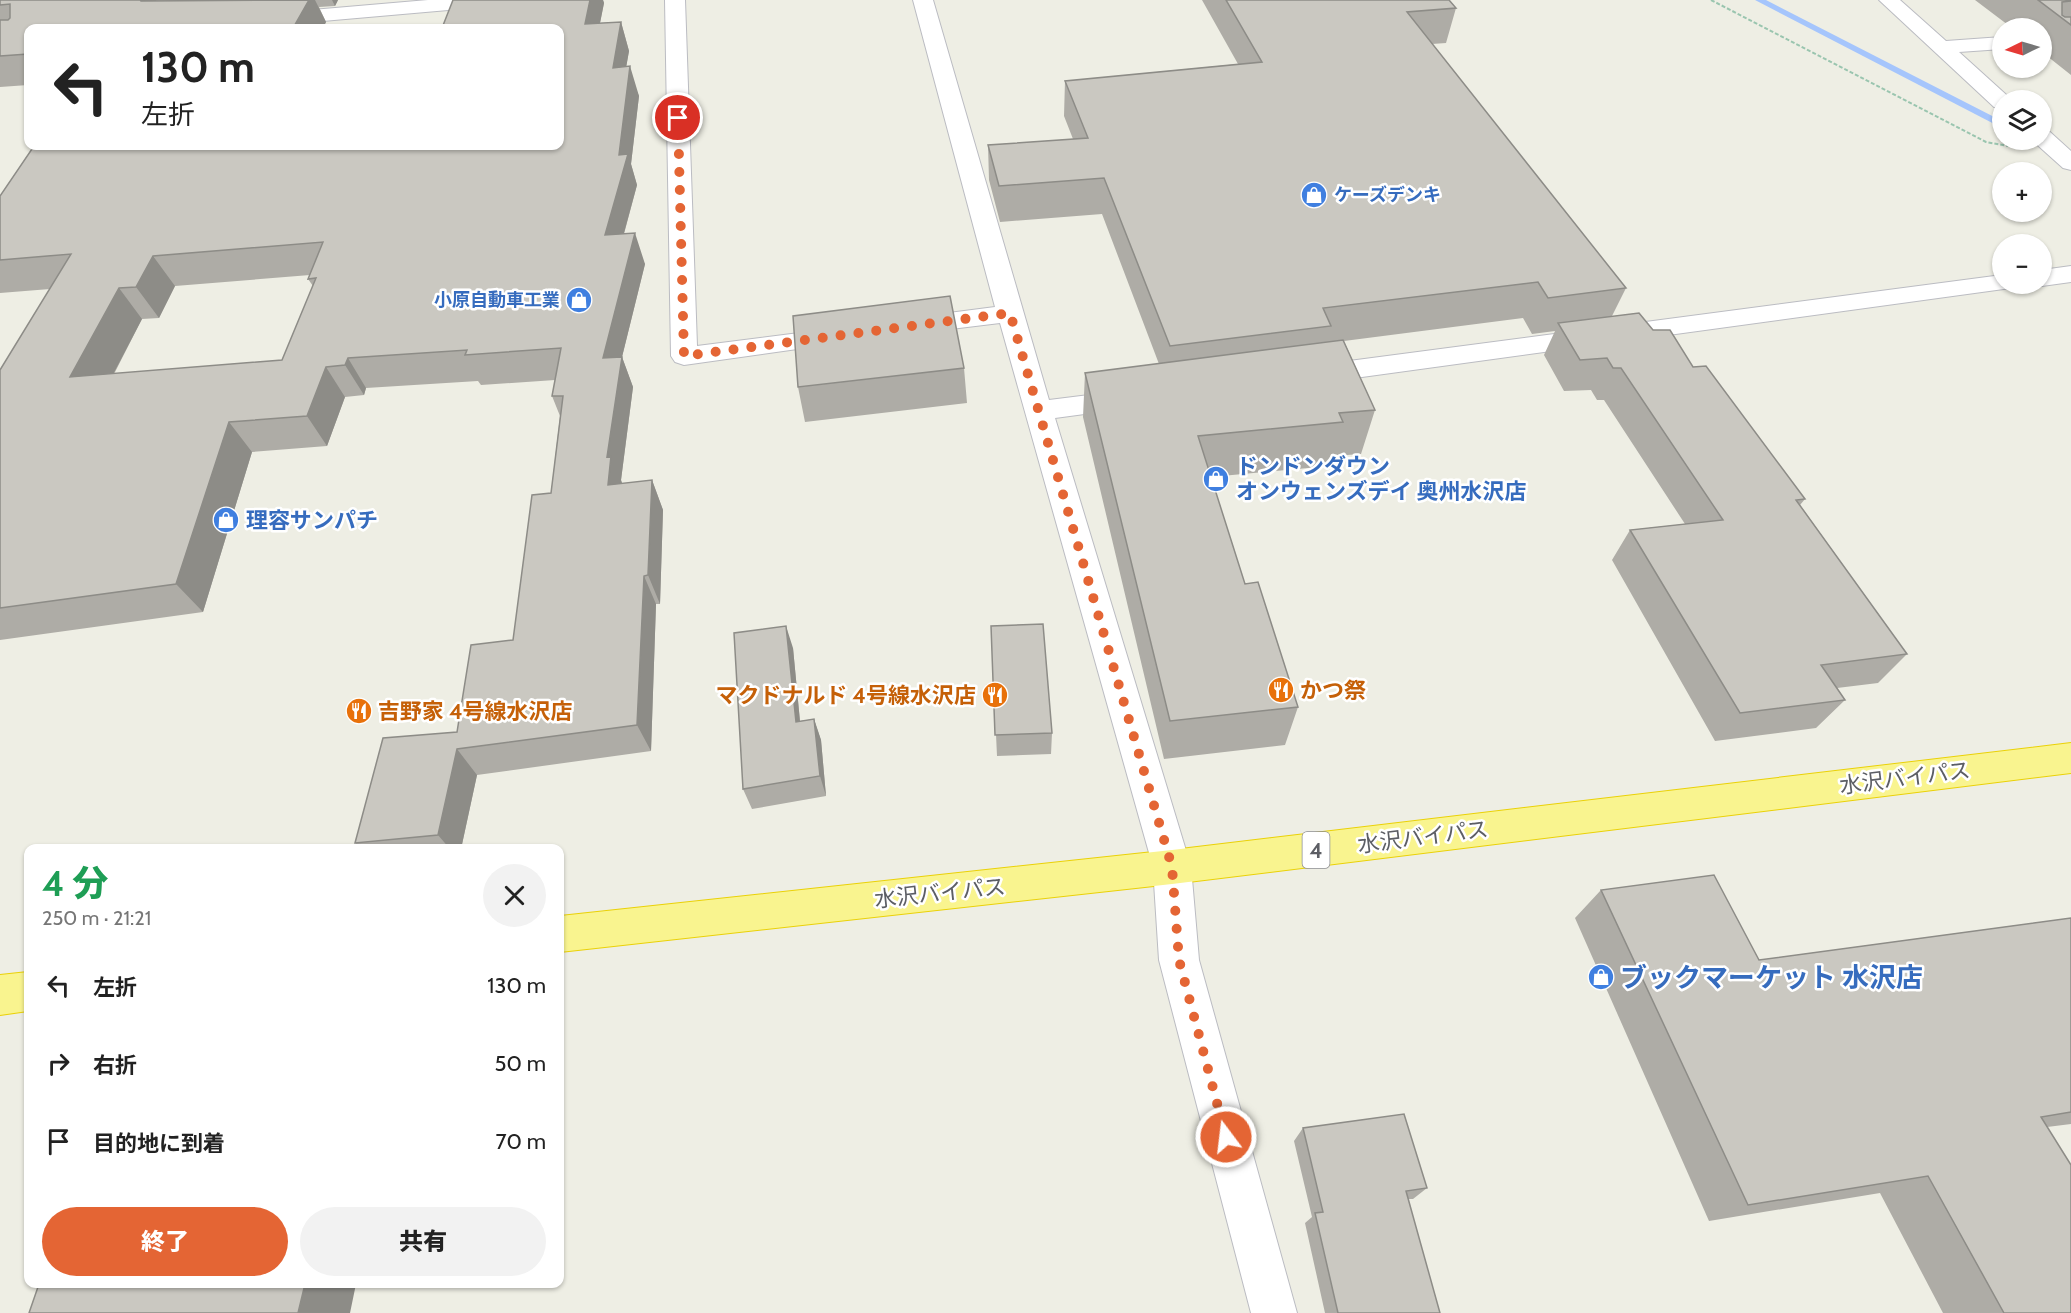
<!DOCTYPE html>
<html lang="ja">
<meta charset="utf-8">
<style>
body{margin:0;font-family:Cabin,"Noto Sans JP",sans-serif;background:#f2f2f2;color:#222;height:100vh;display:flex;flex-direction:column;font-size:22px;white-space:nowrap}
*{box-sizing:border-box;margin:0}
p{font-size:20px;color:#767676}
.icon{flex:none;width:33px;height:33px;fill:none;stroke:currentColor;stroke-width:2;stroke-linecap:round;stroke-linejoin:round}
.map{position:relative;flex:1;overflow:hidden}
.sheet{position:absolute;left:24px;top:844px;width:540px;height:444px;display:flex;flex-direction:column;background:#fff;border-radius:12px;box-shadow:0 2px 4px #0004}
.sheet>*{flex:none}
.guide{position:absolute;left:24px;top:24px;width:540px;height:126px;border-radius:12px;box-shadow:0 2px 4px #0004;background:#fff;color:#222;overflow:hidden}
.needle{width:39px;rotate:265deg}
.tools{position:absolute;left:1992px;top:18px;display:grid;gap:12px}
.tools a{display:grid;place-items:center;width:60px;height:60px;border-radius:50%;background:#fff;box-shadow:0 2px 4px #0004;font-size:30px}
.pin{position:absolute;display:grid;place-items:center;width:51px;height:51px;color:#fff;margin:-26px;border:3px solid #fff;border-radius:50%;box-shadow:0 2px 6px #0007}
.me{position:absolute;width:66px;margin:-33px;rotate:345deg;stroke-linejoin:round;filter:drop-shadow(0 0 4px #0008)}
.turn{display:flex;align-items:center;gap:21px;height:126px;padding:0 18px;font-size:27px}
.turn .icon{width:78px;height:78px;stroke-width:2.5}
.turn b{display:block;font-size:42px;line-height:51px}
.round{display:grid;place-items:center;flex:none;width:63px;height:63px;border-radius:32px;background:#f2f2f2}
.summary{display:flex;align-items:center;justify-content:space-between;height:102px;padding:0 18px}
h1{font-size:36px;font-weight:800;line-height:45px;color:#1e9e55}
.action{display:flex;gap:12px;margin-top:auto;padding:12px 18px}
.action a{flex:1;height:69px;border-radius:36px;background:#e46534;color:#fff;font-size:24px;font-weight:800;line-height:69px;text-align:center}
.action a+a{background:#f2f2f2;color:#222}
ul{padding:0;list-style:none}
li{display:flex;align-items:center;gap:18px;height:78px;padding:0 18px}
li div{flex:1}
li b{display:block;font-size:22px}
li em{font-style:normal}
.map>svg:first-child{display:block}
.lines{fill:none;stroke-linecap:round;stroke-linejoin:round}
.stream{fill:#a5c5fc;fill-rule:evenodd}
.minor-casing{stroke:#bbbcc2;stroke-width:2}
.highway-casing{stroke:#ead107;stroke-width:2}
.path{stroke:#9ac5af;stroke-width:2;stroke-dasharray:4 2;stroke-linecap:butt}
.minor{fill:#fff;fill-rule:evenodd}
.highway{fill:#f9f48f;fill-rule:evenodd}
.wall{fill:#aeaca6;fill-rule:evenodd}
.shaded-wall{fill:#8d8c87}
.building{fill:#cac8c1;stroke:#8d8c87;stroke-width:1.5;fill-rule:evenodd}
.route{stroke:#e46534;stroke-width:10;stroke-dasharray:0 18}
.labels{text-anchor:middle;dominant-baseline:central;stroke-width:5;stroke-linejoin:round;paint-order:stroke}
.far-shop-label{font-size:18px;font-weight:bold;fill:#366cbe;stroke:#fff;text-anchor:start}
.shield{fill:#fff;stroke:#8d8e92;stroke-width:1.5}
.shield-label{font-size:21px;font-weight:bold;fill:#5c5e64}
.shop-label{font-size:22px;font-weight:bold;fill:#366cbe;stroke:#fff;text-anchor:start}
.food-label{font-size:22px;font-weight:bold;fill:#c56008;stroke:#fff;text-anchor:start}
.street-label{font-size:22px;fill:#5c5e64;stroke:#fff}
.near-shop-label{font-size:27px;font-weight:bold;fill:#366cbe;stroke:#fff;text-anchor:start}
</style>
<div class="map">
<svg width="2071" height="1313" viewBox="0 0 2071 1313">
<rect width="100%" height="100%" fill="#eeeee4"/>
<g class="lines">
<path class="stream" d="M1755,0H1766L2002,121V128Z
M2026,140H2038L2071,156V163Z"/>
<g class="minor-casing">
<path id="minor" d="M428,0H504L501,4L494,6L277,25L270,23L267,19L270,15L277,13Z
M665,0H685L697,346L838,328L847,330L851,336L847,342L684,365L675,362L671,356Z
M913,0H933L1049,400L1129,390L1139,392L1143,399L1139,406L1129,408L1055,418L1191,867L1199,960L1297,1313H1251L1159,960L1153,867L1000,323L910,334L901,332L897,326L901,320L910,318L995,307Z
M1879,0H1900L1946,41L2002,37V49L1959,52L2012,100H2002V108L1994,107Z
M2042,130L2050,132L2071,151V170L2063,168L2034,142L2033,140H2042Z
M2071,266V282L2042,286L2033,284H2042V270Z
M2002,275V284H2014L2011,288L1311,384L1301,381L1297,375L1301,369L1311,366Z"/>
</g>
<g class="highway-casing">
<path id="highway" d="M2071,743V773L1172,884L560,952V916L1172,850Z
M28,972V1011L0,1015V975Z"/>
</g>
<path class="path" d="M1711,0L1986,142L2008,146"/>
<use href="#minor" class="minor"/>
<use href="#highway" class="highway"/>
</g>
<path class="wall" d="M0,0H338L335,6L319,7L326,22L323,28H28V85L0,87Z
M590,0H603L604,3L600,23L621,22L629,51L626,67L639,96L631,164L637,185L624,234L645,264L622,357L633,387L621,480L622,484L652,480L663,510L660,604H656L651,751L477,775L461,849H361L355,843L457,732L513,640L551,493L560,416L552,396L555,380L481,385L478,381L366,388L364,395L345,397L327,446L252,452L203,612L0,640V370L50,289L0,293V196L33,147L32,146H560ZM310,275L308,279L313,286L282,360L114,374L142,319L159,318L175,286Z
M1202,0H1449L1456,8L1446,43L1432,44L1626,288L1612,316L1653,330L1693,367L1805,499L1800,505L1907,654L1878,683L1837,688L1845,700L1816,728L1715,741L1612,560L1630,530L1685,524L1604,400H1597L1591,390L1564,391L1544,355L1555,331L1532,334L1523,318L1344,341L1375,410L1361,454L1333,456L1330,466L1211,477L1245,584L1298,707L1285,745L1164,759L1083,417L1085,373L1159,364L1102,214L1000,222L989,180L988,145L1073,139L1064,116L1065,81L1238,64Z
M1975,0H2071V75L2042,52V28H2012Z
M964,368L967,403L805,422L798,387Z
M991,626L1052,733L1051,754L997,756Z
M793,648L800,721L814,719L821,740L826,796L752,809L743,789Z
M1601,890L1759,960L2071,918V1124L2047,1127L2071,1313H1943L1880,1193L1709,1221L1575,918Z
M1303,1128L1427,1188L1413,1199H1408L1440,1313H1325L1305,1223L1312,1217L1294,1141Z"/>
<path class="shaded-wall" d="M140,0H156L168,20L156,27Z
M309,0H315L326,22L323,28H293Z
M332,0H338L335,6Z
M590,0H603L604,3L594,53L585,24Z
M621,22L629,51L621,97L613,68Z
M630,66L639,96L631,164L637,185L615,266L605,235Z
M635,233L645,264L622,357L633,387L621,480L623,486L608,485L603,358Z
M153,256L175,286L159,318L136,287Z
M119,288L142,319L96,407L70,377Z
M348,358L366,388L364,395L345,365Z
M326,367L345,397L327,446L307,416Z
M229,422L252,452L203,612L176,584Z
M652,480L663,510L660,604L648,575Z
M644,576L656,604L651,751L637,725Z
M786,626L793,648L802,743L796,722Z
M814,719L821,740L826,796L820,776Z
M457,749L477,775L461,849H450L438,835Z
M305,1284H356L350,1313H298Z"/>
<path class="building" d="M0,0H140L141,1L309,0L293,28H28V54L0,56V20H8L10,18V4L0,5Z
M453,0H590L585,24L621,22L613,68L630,66L619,155L628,154L605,235L635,233L603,358L622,357L607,457L611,456L608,485L652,480L648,575L644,576L637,725L457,749L438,835L355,843L383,738L457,732L471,645L513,640L532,495L551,493L563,396H552L561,348L465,355L467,350L348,358L345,365L326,367L307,416L229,422L176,584L0,608V370L71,254L0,260V196L34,146H560V28H442ZM323,242L308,279L316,278L282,360L70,377L119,288L136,287L153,256Z
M1226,0H1449L1456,8L1407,12L1626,288L1548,298L1538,282L1323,308L1331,326L1170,346L1104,178L999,186L988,145L1088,138L1065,81L1262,62Z
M2038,0H2071V1L2062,2V15L2065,17H2071V25Z
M950,296L964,368L798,387L793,316Z
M1639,313L1653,330H1670L1693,367L1706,366L1805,499L1796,500L1907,654L1821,665L1845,700L1740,713L1630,530L1723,520L1621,368H1613L1607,358L1580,360L1558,323Z
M1343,340L1375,410L1339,413L1343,422L1198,436L1245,584L1258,582L1298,707L1170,721L1085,373Z
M1043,624L1052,733L995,735L991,626Z
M786,626L796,722L814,719L820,776L743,789L734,633Z
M1714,875L1759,960L2071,918V1112L2041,1117L2071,1165V1313H2004L1928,1176L1748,1205L1601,890Z
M1404,1114L1427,1188L1406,1191L1440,1313H1338L1315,1213L1323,1212L1303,1128Z
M39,1284H305L298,1313H29Z"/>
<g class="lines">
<path class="route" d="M678,118L684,356L1010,313L1172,867L1179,960L1226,1137"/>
</g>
<defs>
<g id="shop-disc" transform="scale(1.35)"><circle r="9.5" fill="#3f7fe0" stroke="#fff"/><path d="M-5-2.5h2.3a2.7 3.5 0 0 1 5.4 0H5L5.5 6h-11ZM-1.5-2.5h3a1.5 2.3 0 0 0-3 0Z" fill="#fff"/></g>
<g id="restaurant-disc" transform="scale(1.35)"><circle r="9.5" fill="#e8710a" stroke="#fff"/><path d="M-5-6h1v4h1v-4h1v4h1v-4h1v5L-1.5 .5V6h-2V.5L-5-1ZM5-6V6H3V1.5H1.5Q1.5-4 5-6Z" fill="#fff"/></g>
</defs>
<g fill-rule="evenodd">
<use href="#shop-disc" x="1314" y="195"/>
<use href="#shop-disc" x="579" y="300"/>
<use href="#shop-disc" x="1216" y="479"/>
<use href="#shop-disc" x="226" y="520"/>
<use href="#restaurant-disc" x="1281" y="690"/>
<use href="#restaurant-disc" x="995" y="695"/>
<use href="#restaurant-disc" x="359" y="711"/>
<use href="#shop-disc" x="1601" y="977"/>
</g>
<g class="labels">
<g class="far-shop-label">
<text x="1334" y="195">ケーズデンキ</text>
<text x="560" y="300" text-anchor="end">小原自動車工業</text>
</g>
<rect class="shield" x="1302.5" y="832" width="27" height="36" rx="4.5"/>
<g class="shield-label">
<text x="1316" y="850">4</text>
</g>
<g class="shop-label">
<text x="1236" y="466">ドンドンダウン<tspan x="1236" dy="25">オンウェンズデイ 奥州水沢店</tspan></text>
<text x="246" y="520">理容サンパチ</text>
</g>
<g class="food-label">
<text x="1300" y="690">かつ祭</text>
<text x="976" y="695" text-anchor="end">マクドナルド 4号線水沢店</text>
<text x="378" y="711">吉野家 4号線水沢店</text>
</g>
<g class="street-label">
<text transform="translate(1905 778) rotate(-7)">水沢バイパス</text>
<text transform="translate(1423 837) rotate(-7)">水沢バイパス</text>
<text transform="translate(940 893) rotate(-6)">水沢バイパス</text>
</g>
<g class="near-shop-label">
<text x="1620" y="977">ブックマーケット 水沢店</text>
</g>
</g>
</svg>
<div class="tools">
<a><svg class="needle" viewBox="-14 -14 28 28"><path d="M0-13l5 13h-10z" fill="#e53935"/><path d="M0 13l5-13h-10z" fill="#767676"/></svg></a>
<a><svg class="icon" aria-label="layers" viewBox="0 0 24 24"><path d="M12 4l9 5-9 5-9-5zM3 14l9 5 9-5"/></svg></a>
<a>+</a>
<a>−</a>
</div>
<div class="pin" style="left:678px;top:118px;background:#d93025"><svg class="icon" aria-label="arrive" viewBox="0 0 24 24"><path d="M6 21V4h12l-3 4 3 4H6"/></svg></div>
<svg class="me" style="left:1226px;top:1137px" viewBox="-20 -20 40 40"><circle r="17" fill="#e46534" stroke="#fff" stroke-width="3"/><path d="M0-11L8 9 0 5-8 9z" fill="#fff"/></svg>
<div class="guide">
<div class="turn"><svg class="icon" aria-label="left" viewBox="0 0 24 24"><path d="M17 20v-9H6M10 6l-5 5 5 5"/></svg><div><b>130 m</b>左折</div></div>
</div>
<section class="sheet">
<div class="summary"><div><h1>4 分</h1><p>250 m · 21:21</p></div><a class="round"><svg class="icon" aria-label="close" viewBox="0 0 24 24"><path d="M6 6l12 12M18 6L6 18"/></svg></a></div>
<ul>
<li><svg class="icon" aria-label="left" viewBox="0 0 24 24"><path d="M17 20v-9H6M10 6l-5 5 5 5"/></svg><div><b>左折</b></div><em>130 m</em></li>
<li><svg class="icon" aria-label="right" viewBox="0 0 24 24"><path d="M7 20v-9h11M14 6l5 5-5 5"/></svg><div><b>右折</b></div><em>50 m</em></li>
<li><svg class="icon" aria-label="arrive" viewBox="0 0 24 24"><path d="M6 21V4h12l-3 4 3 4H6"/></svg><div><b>目的地に到着</b></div><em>70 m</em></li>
</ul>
<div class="action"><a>終了</a><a>共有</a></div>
</section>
</div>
